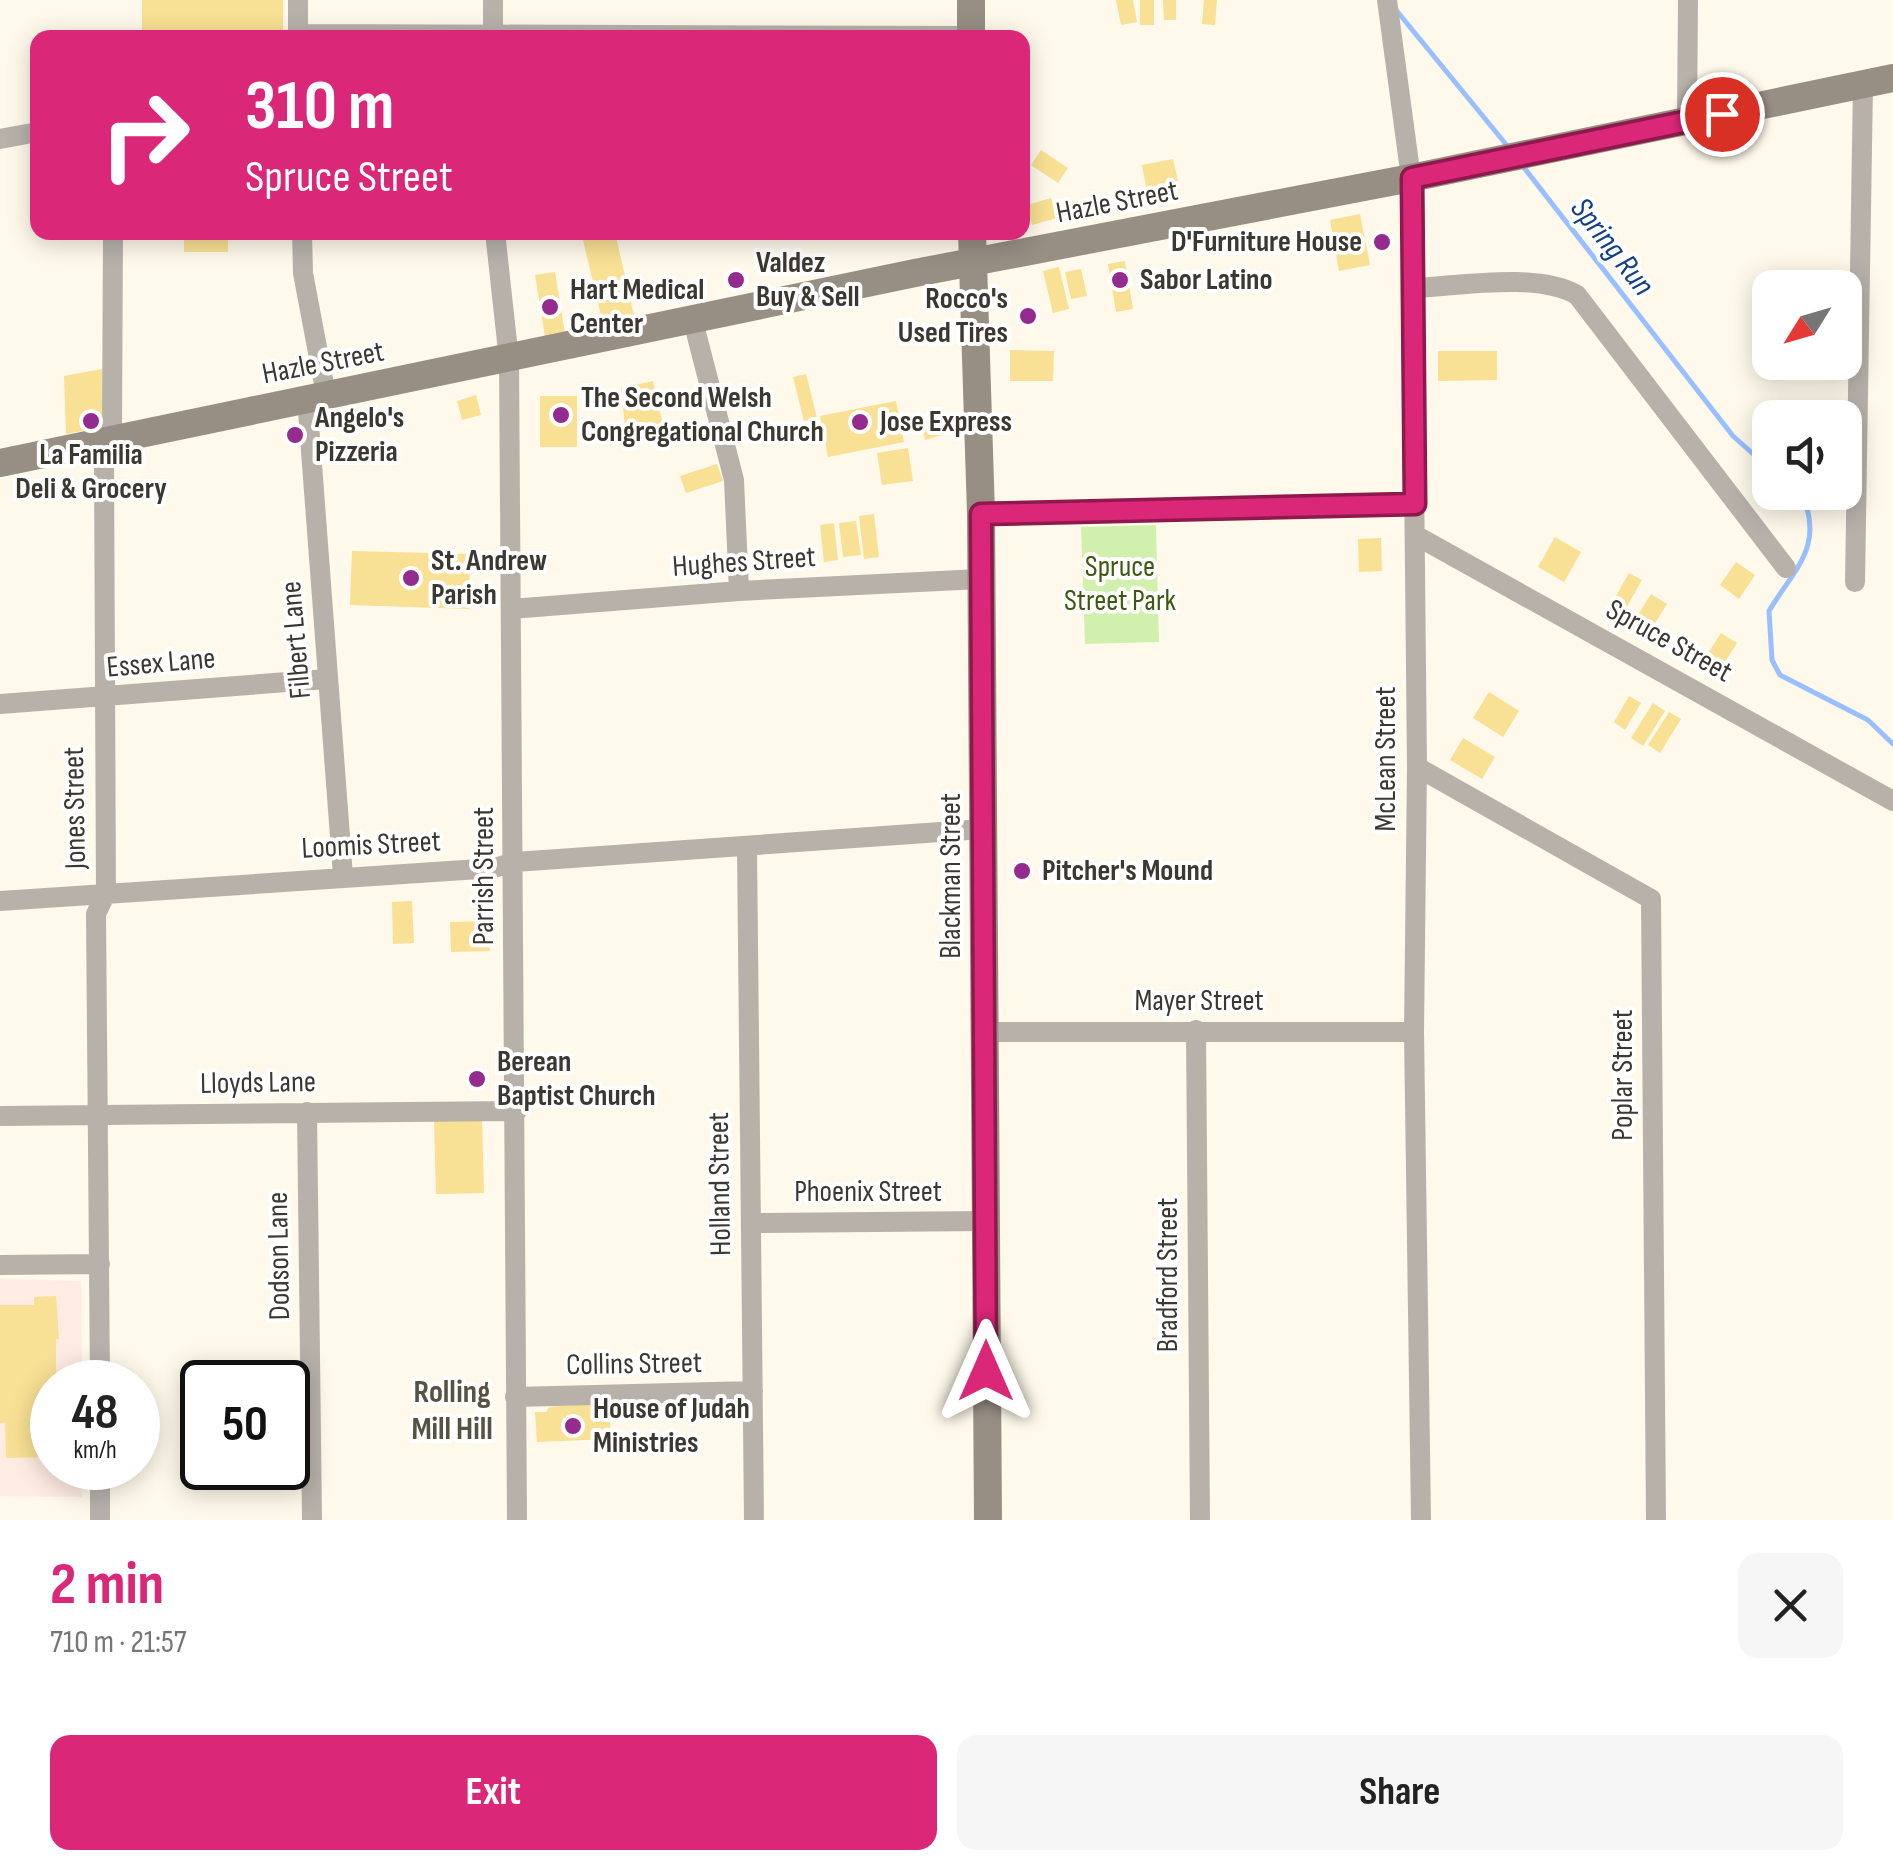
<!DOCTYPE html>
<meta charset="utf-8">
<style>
body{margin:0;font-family:"Sofia Sans Condensed",sans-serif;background:#f6f6f6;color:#222;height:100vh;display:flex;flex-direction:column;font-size:38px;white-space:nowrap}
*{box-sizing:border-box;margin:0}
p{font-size:32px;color:#767676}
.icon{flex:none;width:55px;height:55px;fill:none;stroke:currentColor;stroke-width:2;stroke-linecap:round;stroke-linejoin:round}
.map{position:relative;height:1520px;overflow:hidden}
.panel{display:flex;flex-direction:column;background:#fff;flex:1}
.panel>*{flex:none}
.banner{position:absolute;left:30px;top:30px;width:1000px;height:210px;border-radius:20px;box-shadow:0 5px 25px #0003;background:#db2777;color:#fff;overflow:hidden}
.needle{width:65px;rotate:233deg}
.buttons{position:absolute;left:1752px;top:270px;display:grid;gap:20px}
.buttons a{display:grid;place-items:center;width:110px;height:110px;border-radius:20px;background:#fff;box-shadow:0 5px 25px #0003;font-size:50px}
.speed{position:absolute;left:30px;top:1360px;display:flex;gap:20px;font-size:50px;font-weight:700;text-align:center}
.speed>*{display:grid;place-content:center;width:130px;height:130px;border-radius:50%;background:#fff;box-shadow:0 5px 25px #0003;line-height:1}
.speed small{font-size:25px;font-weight:400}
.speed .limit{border:5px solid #111;border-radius:15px;background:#fff;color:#111}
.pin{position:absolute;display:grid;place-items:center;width:85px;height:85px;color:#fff;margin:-42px;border:5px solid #fff;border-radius:50%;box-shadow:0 2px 10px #0007}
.me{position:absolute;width:110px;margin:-55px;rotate:0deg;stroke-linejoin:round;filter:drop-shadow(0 0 8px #0008)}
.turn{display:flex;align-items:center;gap:35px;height:210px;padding:0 50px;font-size:45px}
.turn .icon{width:130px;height:130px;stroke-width:2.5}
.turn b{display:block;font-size:70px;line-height:85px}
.round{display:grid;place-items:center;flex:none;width:105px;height:105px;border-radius:20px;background:#f6f6f6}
.headline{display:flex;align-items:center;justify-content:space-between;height:170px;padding:0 50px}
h1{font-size:60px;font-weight:700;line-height:75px;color:#db2777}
.action{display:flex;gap:20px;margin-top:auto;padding:20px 50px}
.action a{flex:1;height:115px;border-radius:20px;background:#db2777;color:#fff;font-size:40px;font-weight:700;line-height:115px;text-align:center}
.action a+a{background:#f6f6f6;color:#222}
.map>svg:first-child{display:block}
.education{fill:#feebe2}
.green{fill:#d1f0ae}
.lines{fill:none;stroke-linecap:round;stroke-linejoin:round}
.stream{stroke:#99bffe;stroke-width:5}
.building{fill:#f8e094}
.street{stroke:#b7b1aa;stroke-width:20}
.secondary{stroke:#978e84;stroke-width:28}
.route-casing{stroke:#8e194d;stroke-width:25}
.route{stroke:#db2777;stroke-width:18}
.poi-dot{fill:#942b8e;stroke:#fff;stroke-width:4}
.labels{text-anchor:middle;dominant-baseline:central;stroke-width:8;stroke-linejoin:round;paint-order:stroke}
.street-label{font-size:30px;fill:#3b3831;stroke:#fff}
.poi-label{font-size:30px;font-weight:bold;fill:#3b3831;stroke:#fff;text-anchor:start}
.park-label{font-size:30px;fill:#3d590f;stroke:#fff}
.water-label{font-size:32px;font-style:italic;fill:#143f86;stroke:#fff}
.neighbourhood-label{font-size:32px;font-weight:bold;fill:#575243;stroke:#fff}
</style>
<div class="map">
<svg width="1893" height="1520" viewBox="0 0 1893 1520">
<rect width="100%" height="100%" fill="#fef9ea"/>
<path class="education" d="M0,1279L81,1281L82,1382H52V1468H82V1497L0,1496Z"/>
<path class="green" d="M1156,525L1159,642L1085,644L1081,527Z"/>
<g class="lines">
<path class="stream" d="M1396,10L1509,148
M1522,165L1733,436L1770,469
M1801,492C1826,546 1794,569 1769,611L1772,660L1780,675L1868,720L1893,744"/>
</g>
<path class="building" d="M142,0H283V38H142Z
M1116,0H1133L1137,22L1121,25Z
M1140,0H1154V25H1140Z
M1163,0H1176V20H1164Z
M1204,0H1217L1215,25L1202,24Z
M1041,150L1068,168L1058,183L1031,165Z
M1173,159L1180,190L1148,197L1142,165Z
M1051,198L1057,218L1032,225L1027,205Z
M1360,214L1370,265L1339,271L1330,220Z
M184,232H228V252H184Z
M581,232H615L636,325L605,332Z
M1125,261L1133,309L1116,312L1108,264Z
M1059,267L1069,309L1053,313L1043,271Z
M1081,269L1087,296L1071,299L1065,272Z
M555,272L566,340L546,343L535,275Z
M1010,350L1054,351L1053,381H1010Z
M1438,351H1497V380L1438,381Z
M102,369L103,427L66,434L64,376Z
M806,374L817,418L804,421L793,377Z
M653,381L664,429L626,437L621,388Z
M476,395L481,415L462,420L457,401Z
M540,396H577V447H540Z
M896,401L904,442L828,457L820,416Z
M951,413L956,431L925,440L920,422Z
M908,448L913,481L882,485L877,453Z
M717,464L723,481L686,493L680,476Z
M874,514L879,557L864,559L859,516Z
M856,521L861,555L843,557L839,523Z
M834,523L838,560L824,562L820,525Z
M1555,537L1581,552L1564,582L1538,567Z
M1381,538L1382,571L1359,572L1358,539Z
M352,551L470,554L469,609L350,605Z
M1736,562L1755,575L1739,599L1720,585Z
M1629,573L1642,580L1625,610L1612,603Z
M1651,594L1667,604L1652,628L1636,618Z
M1721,633L1737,643L1717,675L1701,664Z
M1489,692L1519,711L1503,737L1473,718Z
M1629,696L1641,703L1625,730L1614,722Z
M1653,703L1665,711L1643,746L1631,738Z
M1669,712L1681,719L1660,753L1648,745Z
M1463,738L1495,757L1482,779L1450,760Z
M412,901L414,943L393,944L392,902Z
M489,921L490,951L451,952L450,922Z
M434,1119H482L484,1193L436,1194Z
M56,1296L59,1339H56V1382H52V1457L6,1458L5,1423H0V1305H34V1297Z
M610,1402V1439L537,1442L535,1412H546L549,1407Z"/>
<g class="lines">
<path class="street" d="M298,0V38
M493,0V38
M1387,0L1411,178L1417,767L1414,1032L1421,1520
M298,34L971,36
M1687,121L1688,0
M0,139L38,132
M302,232L303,273L326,395
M495,232L509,360L517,1520
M1413,288C1460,286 1537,272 1577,295L1786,568
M693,321L734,480L739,591
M307,398L343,876
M981,514L1415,504
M1415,535L1893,801
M1855,582L1863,85
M511,609L739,591L980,579
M0,704L327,679
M1417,767L1651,899L1656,1520
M747,848L754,1520
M0,901L494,868L515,862L983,829
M1196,1030L1200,1520
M984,1032H1414
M307,1112L312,1520
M0,1116L517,1111
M751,1223L985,1221
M0,1265L100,1264
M100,1382L96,914L106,893L104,460L112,426L113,232
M515,1397L753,1391
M100,1468V1520"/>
<path class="secondary" d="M971,38V0
M972,232L981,514L988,1520
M0,463L915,273L1411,178L1893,78"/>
</g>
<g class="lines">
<g class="route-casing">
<path id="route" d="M986,1371L981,514L1415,504L1412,178L1722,114"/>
</g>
<use href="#route" class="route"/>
</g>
<g class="poi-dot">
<circle cx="1382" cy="242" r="10"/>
<circle cx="736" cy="280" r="10"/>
<circle cx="1120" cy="280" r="10"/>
<circle cx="550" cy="307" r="10"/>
<circle cx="1028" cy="316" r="10"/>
<circle cx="561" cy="415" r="10"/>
<circle cx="91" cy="421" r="10"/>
<circle cx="860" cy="422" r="10"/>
<circle cx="295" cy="435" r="10"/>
<circle cx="411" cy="578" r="10"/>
<circle cx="1022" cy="871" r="10"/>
<circle cx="477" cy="1079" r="10"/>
<circle cx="573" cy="1426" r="10"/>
</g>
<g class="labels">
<g class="street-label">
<text transform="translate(1117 202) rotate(-11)">Hazle Street</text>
<text transform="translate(323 363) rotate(-11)">Hazle Street</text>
<text transform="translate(744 562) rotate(-4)">Hughes Street</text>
<text transform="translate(296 640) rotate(-95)">Filbert Lane</text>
<text transform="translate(1669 641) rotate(29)">Spruce Street</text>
<text transform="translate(161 663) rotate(-5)">Essex Lane</text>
<text transform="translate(1386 759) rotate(-90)">McLean Street</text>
<text transform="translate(75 808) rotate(-91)">Jones Street</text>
<text transform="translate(371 845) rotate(-3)">Loomis Street</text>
<text transform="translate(484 876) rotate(-90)">Parrish Street</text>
<text transform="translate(951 876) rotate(-90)">Blackman Street</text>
<text x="1199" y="1001">Mayer Street</text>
<text transform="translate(1623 1075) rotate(-90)">Poplar Street</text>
<text transform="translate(258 1083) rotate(-1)">Lloyds Lane</text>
<text transform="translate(720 1184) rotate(-91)">Holland Street</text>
<text x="868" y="1192">Phoenix Street</text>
<text transform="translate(279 1256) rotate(-91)">Dodson Lane</text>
<text transform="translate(1168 1275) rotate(-90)">Bradford Street</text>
<text transform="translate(634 1364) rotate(-1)">Collins Street</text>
</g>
<g class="poi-label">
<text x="1362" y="242" text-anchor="end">D'Furniture House</text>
<text x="756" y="263">Valdez<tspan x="756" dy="34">Buy &amp; Sell</tspan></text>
<text x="1140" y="280">Sabor Latino</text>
<text x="570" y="290">Hart Medical<tspan x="570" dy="34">Center</tspan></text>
<text x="1008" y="299" text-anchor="end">Rocco's<tspan x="1008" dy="34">Used Tires</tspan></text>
<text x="581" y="398">The Second Welsh<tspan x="581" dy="34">Congregational Church</tspan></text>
<text x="315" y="418">Angelo's<tspan x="315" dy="34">Pizzeria</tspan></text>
<text x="880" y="422">Jose Express</text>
<text x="91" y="455" text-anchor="middle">La Familia<tspan x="91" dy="34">Deli &amp; Grocery</tspan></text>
<text x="431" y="561">St. Andrew<tspan x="431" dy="34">Parish</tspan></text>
<text x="1042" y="871">Pitcher's Mound</text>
<text x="497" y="1062">Berean<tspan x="497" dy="34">Baptist Church</tspan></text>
<text x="593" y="1409">House of Judah<tspan x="593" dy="34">Ministries</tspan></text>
</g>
<g class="park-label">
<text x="1120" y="567">Spruce<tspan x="1120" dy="34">Street Park</tspan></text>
</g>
<g class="water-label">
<text transform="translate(1612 247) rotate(52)">Spring Run</text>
</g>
<g class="neighbourhood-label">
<text x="452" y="1392">Rolling<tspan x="452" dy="37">Mill Hill</tspan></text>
</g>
</g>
</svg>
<div class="buttons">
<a><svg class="needle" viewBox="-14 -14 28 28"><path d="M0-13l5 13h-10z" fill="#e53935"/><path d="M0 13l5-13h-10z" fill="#767676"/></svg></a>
<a><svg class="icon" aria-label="sound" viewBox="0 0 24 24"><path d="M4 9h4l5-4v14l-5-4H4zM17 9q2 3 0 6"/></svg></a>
</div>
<div class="speed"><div>48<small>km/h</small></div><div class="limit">50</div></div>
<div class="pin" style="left:1722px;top:114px;background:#d93025"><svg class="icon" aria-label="arrive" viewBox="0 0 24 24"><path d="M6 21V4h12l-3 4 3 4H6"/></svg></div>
<svg class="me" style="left:986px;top:1371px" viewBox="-20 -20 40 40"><path d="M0-17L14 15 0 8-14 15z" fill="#db2777" stroke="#fff" stroke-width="4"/></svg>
<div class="banner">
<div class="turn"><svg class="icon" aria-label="right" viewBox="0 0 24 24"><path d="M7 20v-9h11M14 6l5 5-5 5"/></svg><div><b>310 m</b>Spruce Street</div></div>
</div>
</div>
<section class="panel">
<div class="headline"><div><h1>2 min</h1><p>710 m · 21:57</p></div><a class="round"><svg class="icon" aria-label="close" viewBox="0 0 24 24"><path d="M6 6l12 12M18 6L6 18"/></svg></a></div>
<div class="action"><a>Exit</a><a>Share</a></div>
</section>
